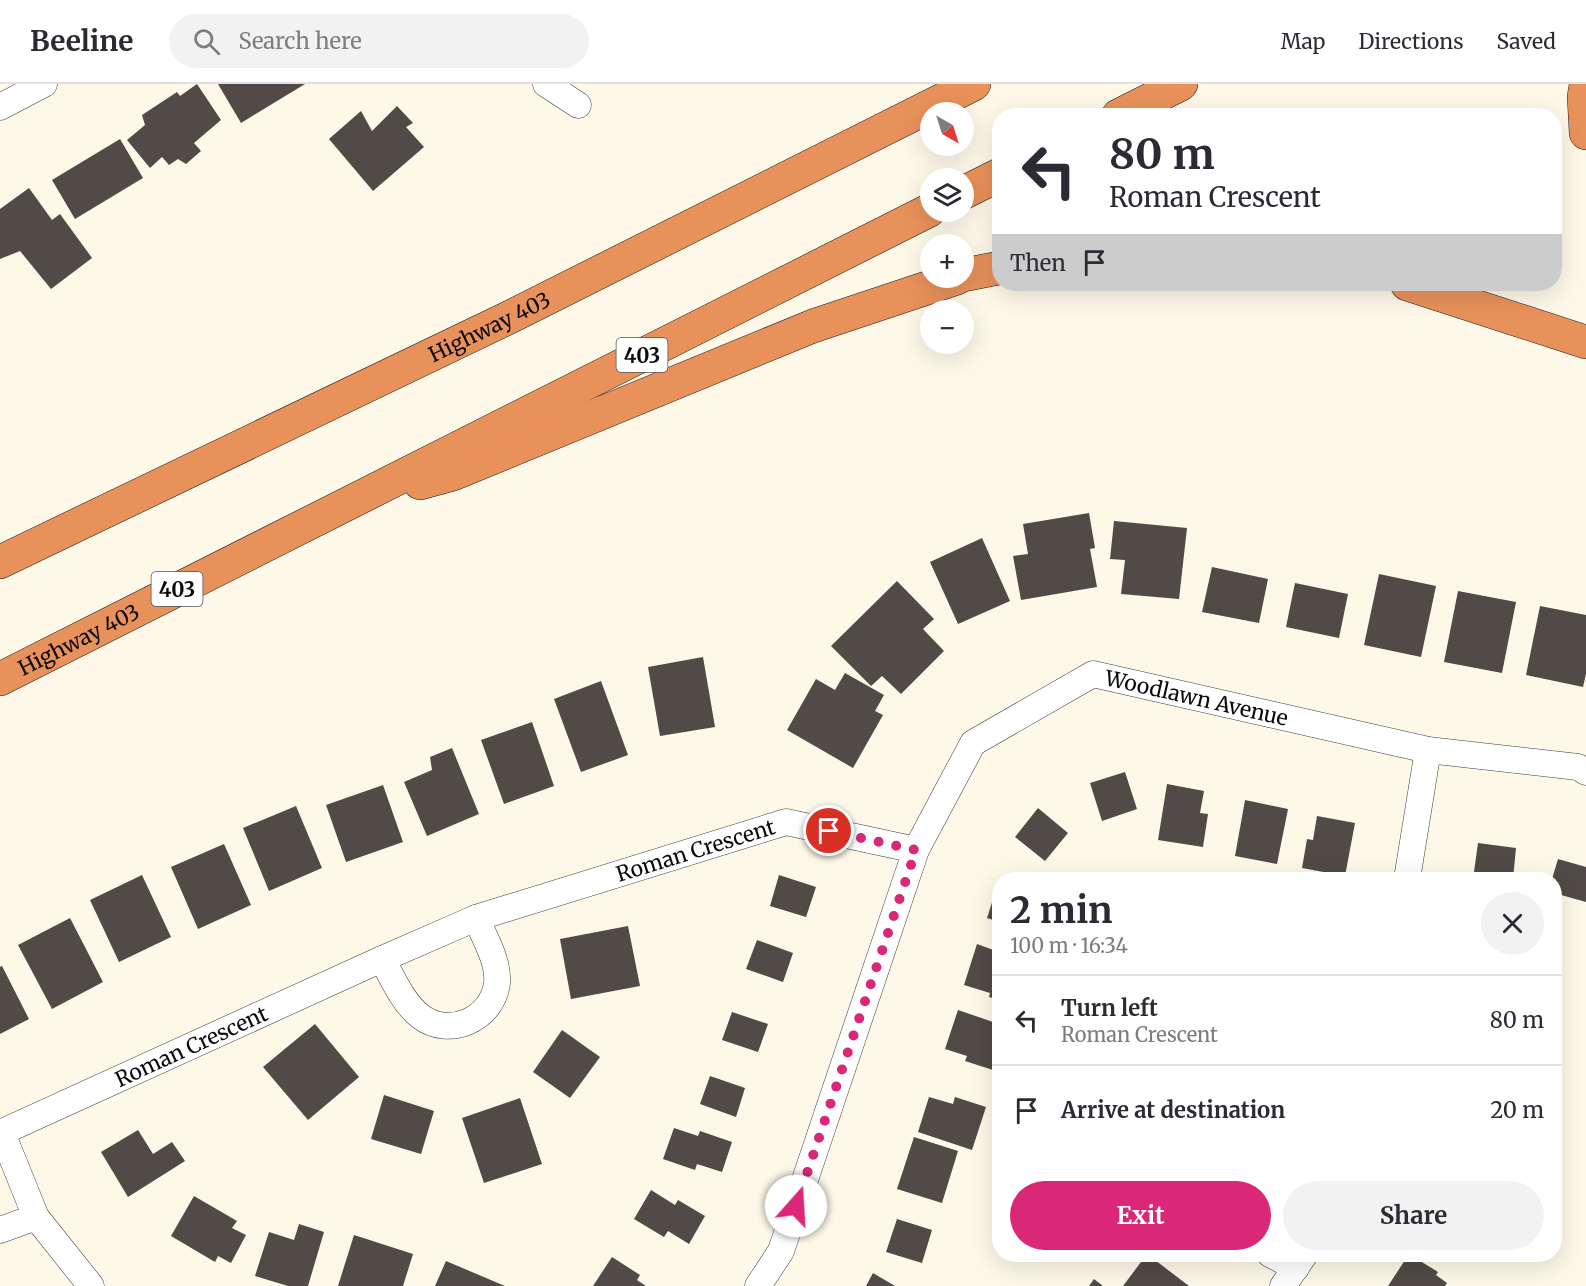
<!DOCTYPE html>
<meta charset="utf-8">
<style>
body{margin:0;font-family:Merriweather,serif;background:#f2f2f3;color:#2b2b33;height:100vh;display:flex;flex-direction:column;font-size:22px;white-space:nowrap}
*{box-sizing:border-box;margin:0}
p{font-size:20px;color:#7c7c81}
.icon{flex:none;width:33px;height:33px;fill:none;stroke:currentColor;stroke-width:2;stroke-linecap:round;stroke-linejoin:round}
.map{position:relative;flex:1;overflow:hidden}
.sheet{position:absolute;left:992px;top:788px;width:570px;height:390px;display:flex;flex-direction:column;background:#fff;border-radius:24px;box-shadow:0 6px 24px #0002}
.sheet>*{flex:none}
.hud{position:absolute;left:992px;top:24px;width:570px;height:183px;border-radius:24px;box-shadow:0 6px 24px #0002;background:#fff;color:#2b2b33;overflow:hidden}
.needle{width:39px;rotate:141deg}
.buttons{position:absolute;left:920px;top:18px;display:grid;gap:12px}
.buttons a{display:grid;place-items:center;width:54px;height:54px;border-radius:50%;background:#fff;box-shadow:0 6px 24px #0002;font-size:30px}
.pin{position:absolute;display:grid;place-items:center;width:51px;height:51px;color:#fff;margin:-26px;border:3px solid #fff;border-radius:50%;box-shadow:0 2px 6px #0007}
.me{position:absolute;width:66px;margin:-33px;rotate:19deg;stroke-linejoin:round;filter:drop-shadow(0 0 4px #0008)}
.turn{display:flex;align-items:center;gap:21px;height:126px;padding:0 18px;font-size:27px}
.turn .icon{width:78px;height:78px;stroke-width:2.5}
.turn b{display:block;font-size:42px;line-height:51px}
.then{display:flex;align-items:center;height:57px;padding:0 18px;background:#0003;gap:12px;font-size:22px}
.round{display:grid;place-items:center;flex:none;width:63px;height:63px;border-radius:32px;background:#f2f2f3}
.summary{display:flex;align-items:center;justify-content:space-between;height:102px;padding:0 18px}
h1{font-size:36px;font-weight:700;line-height:45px}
.action{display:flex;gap:12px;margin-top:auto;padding:12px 18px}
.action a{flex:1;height:69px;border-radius:36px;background:#db2777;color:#fff;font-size:24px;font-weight:700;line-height:69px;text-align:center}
.action a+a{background:#f2f2f3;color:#2b2b33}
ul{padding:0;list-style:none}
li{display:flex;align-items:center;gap:18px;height:90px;padding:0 18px;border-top:2px solid #e1e1e2}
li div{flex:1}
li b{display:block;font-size:22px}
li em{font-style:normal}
header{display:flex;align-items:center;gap:36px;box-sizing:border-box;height:84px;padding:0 30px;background:#fff;border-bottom:2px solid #e1e1e2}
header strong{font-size:28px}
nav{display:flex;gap:33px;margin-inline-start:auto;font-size:21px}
.search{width:420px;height:54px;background:#f2f2f3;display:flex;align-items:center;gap:15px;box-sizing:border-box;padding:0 21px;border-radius:33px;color:#7c7c81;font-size:22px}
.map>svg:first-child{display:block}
.building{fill:#514a47}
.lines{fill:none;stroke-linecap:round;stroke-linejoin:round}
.minor-casing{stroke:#3d3d3d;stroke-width:27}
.motorway-casing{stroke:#1b1b1b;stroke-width:34}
.minor{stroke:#fff;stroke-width:26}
.motorway{stroke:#e9915a;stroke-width:33}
.route{stroke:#db2777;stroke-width:10;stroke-dasharray:0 18}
.labels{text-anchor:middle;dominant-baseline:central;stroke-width:6;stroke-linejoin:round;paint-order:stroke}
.shield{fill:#fff;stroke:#545454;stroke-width:1.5}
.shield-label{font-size:20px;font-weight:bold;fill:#0a0a0a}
.street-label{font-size:21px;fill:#0a0a0a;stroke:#fff}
</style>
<header>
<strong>Beeline</strong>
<div class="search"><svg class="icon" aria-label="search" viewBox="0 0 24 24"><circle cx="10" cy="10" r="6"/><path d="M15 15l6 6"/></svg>Search here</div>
<nav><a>Map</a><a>Directions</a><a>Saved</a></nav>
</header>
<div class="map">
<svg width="1586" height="1202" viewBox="0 0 1586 1202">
<rect width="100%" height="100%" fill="#fdf8e8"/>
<path class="building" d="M197,0L221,36L194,59L201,67L186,80L178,75L169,81L162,73L150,84L127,56L145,41L142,31L177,8L180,12Z
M218,0H305L241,39Z
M397,22L413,39L406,43L424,63L373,107L329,55L361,27L372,47Z
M120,55L143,94L75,135L52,96Z
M29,104L52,136L60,130L92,174L51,205L20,167L0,175V125Z
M1089,429L1095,464L1090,465L1097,503L1021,516L1013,472L1028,470L1023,440Z
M1114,437L1187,444L1179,515L1121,510L1125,476L1110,475Z
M982,454L1010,517L958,540L930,478Z
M1212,483L1268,495L1259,539L1202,528Z
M1379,490L1436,502L1421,573L1364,561Z
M897,497L934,535L923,545L944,567L901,610L882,592L871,602L831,562Z
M1295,499L1348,510L1339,554L1286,543Z
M1458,507L1516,518L1502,589L1444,578Z
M1540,522L1586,531V590L1583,603L1526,591Z
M703,573L715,643L660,652L648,583Z
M845,589L884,611L875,627L883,631L853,684L787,646L816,595L835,606Z
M601,597L628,671L581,688L554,615Z
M532,638L554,702L504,720L481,656Z
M452,664L479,730L427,752L404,698L432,686L430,673Z
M1125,688L1137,725L1102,737L1090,699Z
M1167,700L1204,707L1200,729L1208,730L1203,763L1158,756Z
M383,701L403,758L346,778L326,721Z
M1245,716L1288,725L1277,780L1235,772Z
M296,722L322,784L269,807L243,744Z
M1038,724L1068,749L1045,777L1015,753Z
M1317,732L1355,739L1345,792L1302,784L1307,755L1313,756Z
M1478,759L1516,764L1513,795H1473Z
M224,760L251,821L198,845L171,783Z
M1558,775L1586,783V818L1554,809V795H1552Z
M142,791L171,853L119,878L90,816Z
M779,791L816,803L806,833L770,822Z
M999,797V838L987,834Z
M70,834L103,898L52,925L18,861Z
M628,842L640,902L571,915L560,855Z
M757,856L793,869L783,898L746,885Z
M977,860L999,868V916L989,913L990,909L964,901Z
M2,882L29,935L0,950V883Z
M958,926L999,940V979L996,987L965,977L967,972L945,965Z
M732,928L768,940L758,968L722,956Z
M315,940L359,993L308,1036L263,983Z
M562,946L600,973L570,1014L533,988Z
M710,992L745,1004L736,1033L700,1020Z
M384,1011L434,1027L421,1070L371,1055Z
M929,1013L953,1020L955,1013L986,1023L972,1066L918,1048Z
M520,1014L542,1080L484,1099L462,1034Z
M674,1044L698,1052L700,1047L732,1058L722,1088L697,1080L695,1086L663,1075Z
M138,1046L153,1070L172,1058L185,1077L128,1113L101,1068Z
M914,1053L958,1067L942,1119L897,1105Z
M651,1106L675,1121L678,1116L705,1132L689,1160L668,1147L664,1153L634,1135Z
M194,1112L237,1137L232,1144L246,1151L231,1179L218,1172L215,1178L171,1152Z
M897,1135L932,1146L922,1179L886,1168Z
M299,1140L324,1148L308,1202H288L255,1192L269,1148L294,1156Z
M354,1151L413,1170L403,1202H338Z
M1147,1170L1189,1202H1123Z
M1409,1170L1438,1188L1436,1191L1447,1199L1445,1202H1388Z
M612,1173L640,1191L637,1196L646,1202H593Z
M446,1177L505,1202H435Z
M873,1189L895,1202H866Z
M1094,1195L1103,1202H1089Z"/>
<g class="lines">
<g class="minor-casing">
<g id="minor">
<path d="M546,0L578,21"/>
<path d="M0,23L44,0"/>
<path d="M1407,795L1428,666"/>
<path d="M382,875C392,893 403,919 420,932C449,955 493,935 497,899C499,877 484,853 476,834"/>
<path id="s1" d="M0,1049L382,875L476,834L786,738L916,766"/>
<path d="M2,1049L36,1133L91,1202"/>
<path d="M0,1146L36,1133"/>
<path d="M1270,1170L1296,1184"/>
<path id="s2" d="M758,1202L781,1167L916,766L973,659L1093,590L1428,666L1578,683L1586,688"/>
<path d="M1283,1202L1305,1170"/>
</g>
</g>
<g class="motorway-casing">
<g id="motorway">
<path d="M1586,1L1584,13L1586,49"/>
<path d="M1118,32L1181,0"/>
<path d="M963,109L999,91"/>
<path d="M963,191L999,184"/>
<path d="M1407,200L1586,258"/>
<path d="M420,399L453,390L813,242L957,194"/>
<path id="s3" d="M0,478L510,233L974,0"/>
<path id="s4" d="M0,595L930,126"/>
</g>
</g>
<use href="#minor" class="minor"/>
<use href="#motorway" class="motorway"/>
</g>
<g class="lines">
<path class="route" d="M796,1122L916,766L829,747"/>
</g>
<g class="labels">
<g class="shield">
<rect x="616.5" y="254" width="51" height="34" rx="4.5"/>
<rect x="151.5" y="488" width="51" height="34" rx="4.5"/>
</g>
<g class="shield-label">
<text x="642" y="271">403</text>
<text x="177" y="505">403</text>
</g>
<g class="street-label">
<text stroke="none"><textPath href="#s3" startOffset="543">Highway 403</textPath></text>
<text stroke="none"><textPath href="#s4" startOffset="88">Highway 403</textPath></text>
<text stroke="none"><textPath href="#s2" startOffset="831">Woodlawn Avenue</textPath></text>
<text stroke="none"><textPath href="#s1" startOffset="752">Roman Crescent</textPath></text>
<text stroke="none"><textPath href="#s1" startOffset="210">Roman Crescent</textPath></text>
</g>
</g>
</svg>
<div class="buttons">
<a><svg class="needle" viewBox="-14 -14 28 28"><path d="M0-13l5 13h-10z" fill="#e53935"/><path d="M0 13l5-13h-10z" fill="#7c7c81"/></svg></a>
<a><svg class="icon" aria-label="layers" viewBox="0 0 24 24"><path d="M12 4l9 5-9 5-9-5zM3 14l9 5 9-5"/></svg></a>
<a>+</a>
<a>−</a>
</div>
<div class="pin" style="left:829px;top:747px;background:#d93025"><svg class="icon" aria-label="arrive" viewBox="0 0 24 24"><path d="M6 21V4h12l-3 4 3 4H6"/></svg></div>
<svg class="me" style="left:796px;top:1122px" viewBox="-20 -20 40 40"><circle r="19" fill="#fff"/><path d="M0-13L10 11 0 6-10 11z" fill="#db2777"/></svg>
<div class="hud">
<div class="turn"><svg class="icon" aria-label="left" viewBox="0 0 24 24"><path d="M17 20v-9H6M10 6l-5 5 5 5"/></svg><div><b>80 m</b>Roman Crescent</div></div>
<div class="then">Then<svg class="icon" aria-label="arrive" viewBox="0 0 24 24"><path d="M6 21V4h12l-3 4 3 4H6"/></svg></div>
</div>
<section class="sheet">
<div class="summary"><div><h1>2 min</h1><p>100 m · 16:34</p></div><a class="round"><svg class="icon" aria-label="close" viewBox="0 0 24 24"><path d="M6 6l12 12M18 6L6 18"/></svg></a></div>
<ul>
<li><svg class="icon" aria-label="left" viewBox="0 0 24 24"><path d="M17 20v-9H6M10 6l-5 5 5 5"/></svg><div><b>Turn left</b><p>Roman Crescent</p></div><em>80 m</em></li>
<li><svg class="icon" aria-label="arrive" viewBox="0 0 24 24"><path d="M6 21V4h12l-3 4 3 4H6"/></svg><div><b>Arrive at destination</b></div><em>20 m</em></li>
</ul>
<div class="action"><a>Exit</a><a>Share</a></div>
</section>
</div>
